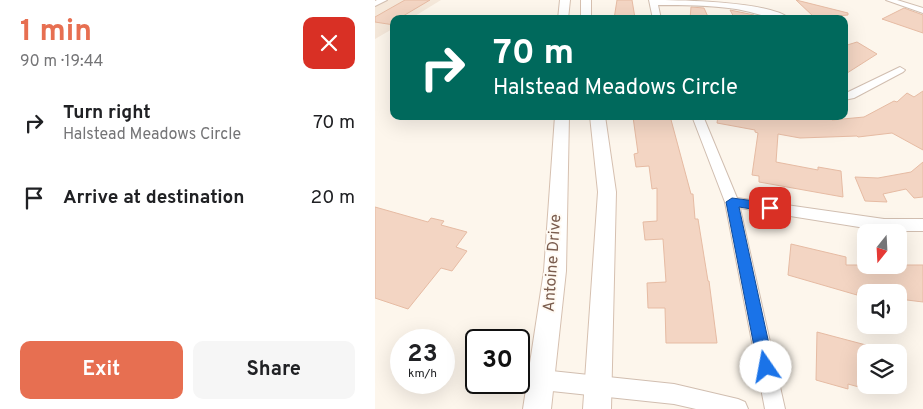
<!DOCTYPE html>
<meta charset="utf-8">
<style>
body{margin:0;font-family:Overpass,sans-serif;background:#f6f6f6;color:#202124;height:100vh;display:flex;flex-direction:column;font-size:19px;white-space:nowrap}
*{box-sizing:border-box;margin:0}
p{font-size:16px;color:#757577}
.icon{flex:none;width:28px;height:28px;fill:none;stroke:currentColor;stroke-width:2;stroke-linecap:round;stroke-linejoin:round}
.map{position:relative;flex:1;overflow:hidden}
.side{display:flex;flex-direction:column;background:#fff;width:375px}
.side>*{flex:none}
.guide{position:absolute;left:15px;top:15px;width:458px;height:105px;border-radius:10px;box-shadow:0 5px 20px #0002;background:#00695c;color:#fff;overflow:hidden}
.needle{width:32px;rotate:198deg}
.buttons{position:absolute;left:482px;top:224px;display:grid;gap:10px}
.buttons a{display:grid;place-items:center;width:50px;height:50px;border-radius:10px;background:#fff;box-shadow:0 5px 20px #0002;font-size:25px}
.speed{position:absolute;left:15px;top:329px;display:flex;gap:10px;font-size:25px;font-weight:700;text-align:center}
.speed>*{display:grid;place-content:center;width:65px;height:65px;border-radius:50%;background:#fff;box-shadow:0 5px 20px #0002;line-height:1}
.speed small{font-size:12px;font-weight:400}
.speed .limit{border:2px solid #111;border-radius:8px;background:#fff;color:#111}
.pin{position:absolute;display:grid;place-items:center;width:42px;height:42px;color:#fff;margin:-21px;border-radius:10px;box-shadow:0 2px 8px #0006}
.me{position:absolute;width:55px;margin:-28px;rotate:348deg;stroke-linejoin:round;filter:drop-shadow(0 0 4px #0008)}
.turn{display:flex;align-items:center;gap:18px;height:105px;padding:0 20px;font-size:22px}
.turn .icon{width:65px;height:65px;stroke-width:2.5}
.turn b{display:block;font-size:35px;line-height:42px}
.round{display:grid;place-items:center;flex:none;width:52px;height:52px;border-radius:10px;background:#f6f6f6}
.overview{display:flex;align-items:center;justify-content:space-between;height:85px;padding:0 20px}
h1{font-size:30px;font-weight:700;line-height:38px;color:#e76f51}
.button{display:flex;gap:10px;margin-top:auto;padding:10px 20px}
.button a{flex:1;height:58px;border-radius:10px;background:#e76f51;color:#fff;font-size:20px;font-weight:700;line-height:58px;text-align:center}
.button a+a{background:#f6f6f6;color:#202124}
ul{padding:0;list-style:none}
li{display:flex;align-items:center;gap:15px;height:75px;padding:0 20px}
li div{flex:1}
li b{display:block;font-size:19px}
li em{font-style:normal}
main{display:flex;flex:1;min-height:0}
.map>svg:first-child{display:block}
.residential{fill:#f5e8da}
.building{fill:#f3d5c3;stroke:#e6bba3}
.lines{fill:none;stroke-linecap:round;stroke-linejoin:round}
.minor-casing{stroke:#d1beb0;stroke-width:2}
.secondary-casing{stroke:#d6c0b0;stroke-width:2}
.minor{fill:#fff;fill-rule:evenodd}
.secondary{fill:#fff;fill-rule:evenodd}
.route{fill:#1a73e8;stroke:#114b97}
.labels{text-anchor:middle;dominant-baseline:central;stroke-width:4;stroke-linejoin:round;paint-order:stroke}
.street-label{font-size:16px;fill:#7a5c4d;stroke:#fffaf3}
</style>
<main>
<section class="side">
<div class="overview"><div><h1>1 min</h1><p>90 m · 19:44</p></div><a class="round" style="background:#d93025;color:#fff"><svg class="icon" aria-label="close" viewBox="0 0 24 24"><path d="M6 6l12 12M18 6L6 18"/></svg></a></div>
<ul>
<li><svg class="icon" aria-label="right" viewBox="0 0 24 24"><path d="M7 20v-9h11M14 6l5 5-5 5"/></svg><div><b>Turn right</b><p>Halstead Meadows Circle</p></div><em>70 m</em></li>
<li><svg class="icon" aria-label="arrive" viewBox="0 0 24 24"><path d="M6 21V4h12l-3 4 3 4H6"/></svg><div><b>Arrive at destination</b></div><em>20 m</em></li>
</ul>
<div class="button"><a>Exit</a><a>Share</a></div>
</section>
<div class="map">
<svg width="548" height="409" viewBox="0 0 548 409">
<rect width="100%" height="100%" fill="#fdf6ec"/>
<path class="residential" d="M0,0H66L35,19H19V28L0,39Z"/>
<path class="building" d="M30,0H55L23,19H19V25L0,22V17Z
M242,0H257L260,18L239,19Z
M421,0L473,13V15L440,18Z
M316,7L329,8L334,19H315Z
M529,8L548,15V33L507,19Z
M355,10L379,15L381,19H360Z
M482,42L502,54L469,75V46Z
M548,91V150L517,133L483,137L482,136L425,138L403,134L401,162L443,170V167L466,171L468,197L384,182V176L377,175L383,133L380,132V130L342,123L343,116H408L421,119L455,117L457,120L489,117L519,101L522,102L532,93L539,97Z
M295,116L316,194H318L320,219H323L333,281H334L342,343H291L290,308H273L272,283L291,282L288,239L270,240L268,222L282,221V188L277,189L274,166L261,167L259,154L263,153L258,117Z
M548,162V197L539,198L531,189L508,194L512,202L490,201L480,177L503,178L536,172Z
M0,207L53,222L56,218L69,221L66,225L92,232L81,247L92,251L77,271L66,268L33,309L0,298Z
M416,244L471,257V265H548V302L524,299V292H482V295L413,275Z
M442,332L491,345V389L473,384V389L441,380Z"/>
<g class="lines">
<g class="minor-casing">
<path id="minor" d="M2,0H12L0,6V1Z
M274,0C303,0 392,1 414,18C400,21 376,11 361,9C335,5 309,5 283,5L286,19H278Z
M511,0H522L548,8V13Z
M525,67L530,70L528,72L479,98L469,100V94Z
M317,116H328L362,198L509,219H548V231H509L365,208L410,409H390L350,202Z
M167,370L299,384L363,399L370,402L373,409H321L299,404L167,390L160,387L157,380L160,373Z"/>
</g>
<g class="secondary-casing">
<path id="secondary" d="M185,0H195L193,19H183Z
M206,0H216V19H206Z
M180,116H194L191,271L176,409H148L169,271Z
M215,116H230L241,192L236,409H208L223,192Z"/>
</g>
<use href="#minor" class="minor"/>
<use href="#secondary" class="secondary"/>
</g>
<path class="route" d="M357,198L395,203L401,208L395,212L364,207L399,367L397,372L391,375L386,372L383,367L351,202Z"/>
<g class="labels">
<g class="street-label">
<text transform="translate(178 263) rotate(-86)">Antoine Drive</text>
</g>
</g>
</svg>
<div class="buttons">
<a><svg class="needle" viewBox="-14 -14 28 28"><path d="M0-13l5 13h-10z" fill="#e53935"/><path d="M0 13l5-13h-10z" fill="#757577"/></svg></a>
<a><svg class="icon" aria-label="sound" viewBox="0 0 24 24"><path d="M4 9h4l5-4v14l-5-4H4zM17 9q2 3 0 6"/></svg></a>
<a><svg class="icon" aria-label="layers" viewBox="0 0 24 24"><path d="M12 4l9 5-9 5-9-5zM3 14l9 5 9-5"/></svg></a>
</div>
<div class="speed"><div>23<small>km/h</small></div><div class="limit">30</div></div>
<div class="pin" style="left:395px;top:208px;background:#d93025"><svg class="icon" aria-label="arrive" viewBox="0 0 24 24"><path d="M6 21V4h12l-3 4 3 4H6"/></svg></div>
<svg class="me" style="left:391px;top:367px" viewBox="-20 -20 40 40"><circle r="19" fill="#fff"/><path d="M0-13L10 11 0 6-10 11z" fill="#1a73e8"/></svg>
<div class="guide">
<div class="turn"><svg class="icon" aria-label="right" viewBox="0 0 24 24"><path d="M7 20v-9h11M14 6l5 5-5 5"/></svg><div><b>70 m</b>Halstead Meadows Circle</div></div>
</div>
</div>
</main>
